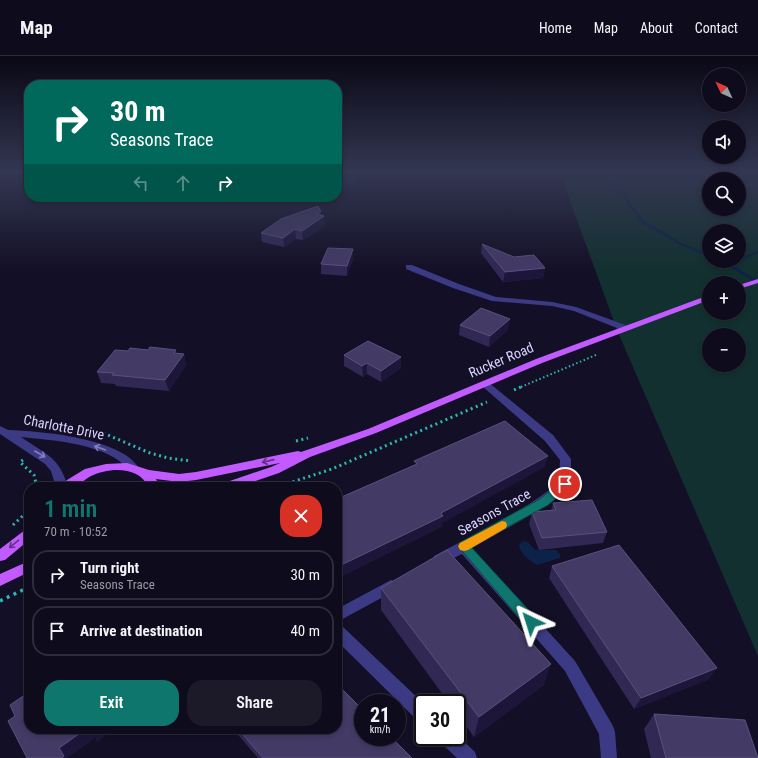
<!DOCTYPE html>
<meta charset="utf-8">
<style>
body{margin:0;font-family:"Roboto Condensed",sans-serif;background:#1c1929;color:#f1f3f6;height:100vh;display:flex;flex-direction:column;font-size:15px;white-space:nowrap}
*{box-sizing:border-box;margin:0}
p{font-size:13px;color:#9b9ba3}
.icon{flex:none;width:22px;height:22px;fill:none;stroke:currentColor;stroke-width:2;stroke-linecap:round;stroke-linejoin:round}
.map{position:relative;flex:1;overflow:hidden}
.drawer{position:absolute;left:24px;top:426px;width:318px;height:252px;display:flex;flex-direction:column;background:#0e0b1c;border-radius:16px;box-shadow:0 2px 6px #0003,0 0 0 1px #2e2b3b}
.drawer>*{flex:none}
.top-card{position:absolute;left:24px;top:24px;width:318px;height:122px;border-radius:16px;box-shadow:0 2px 6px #0003,0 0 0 1px #2e2b3b;background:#00695c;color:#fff;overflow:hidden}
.needle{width:26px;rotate:314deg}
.controls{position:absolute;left:702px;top:12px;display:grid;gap:8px}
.controls a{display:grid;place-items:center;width:44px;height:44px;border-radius:50%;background:#0e0b1c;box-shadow:0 2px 6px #0003,0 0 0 1px #2e2b3b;font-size:20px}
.speed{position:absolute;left:354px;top:638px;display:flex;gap:8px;font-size:20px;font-weight:700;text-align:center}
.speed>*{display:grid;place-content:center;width:52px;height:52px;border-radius:50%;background:#0e0b1c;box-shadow:0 2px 6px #0003,0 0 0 1px #2e2b3b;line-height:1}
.speed small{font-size:10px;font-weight:400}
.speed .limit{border:2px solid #111;border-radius:6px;background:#fff;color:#111}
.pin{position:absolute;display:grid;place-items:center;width:34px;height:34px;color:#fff;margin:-17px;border:2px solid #fff;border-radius:50%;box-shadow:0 1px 4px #0007}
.me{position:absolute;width:44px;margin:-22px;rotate:319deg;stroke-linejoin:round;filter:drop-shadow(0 0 3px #0008)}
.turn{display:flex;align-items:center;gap:14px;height:84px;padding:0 20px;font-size:18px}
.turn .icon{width:52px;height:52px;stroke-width:2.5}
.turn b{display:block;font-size:28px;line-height:34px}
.lanes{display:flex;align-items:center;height:38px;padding:0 20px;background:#0003;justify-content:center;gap:20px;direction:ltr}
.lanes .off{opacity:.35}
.round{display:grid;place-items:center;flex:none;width:42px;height:42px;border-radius:16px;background:#1c1929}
.summary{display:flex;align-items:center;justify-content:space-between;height:68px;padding:0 20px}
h1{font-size:24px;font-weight:600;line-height:30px;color:#0f766e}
.cta{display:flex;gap:8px;margin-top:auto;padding:8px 20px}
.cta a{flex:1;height:46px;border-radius:16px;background:#0f766e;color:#fff;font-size:16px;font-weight:600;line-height:46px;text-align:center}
.cta a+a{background:#1c1929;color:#f1f3f6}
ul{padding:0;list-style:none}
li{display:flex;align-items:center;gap:12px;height:50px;margin:0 8px 6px;padding:0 12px;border:2px solid #2e2b3b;border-radius:16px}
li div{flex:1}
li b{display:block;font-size:15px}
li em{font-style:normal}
header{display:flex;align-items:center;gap:24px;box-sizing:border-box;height:56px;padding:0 20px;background:#0e0b1c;border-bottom:1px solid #2e2b3b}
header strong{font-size:19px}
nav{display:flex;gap:22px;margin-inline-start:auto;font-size:14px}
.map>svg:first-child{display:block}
.green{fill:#12302f;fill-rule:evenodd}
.water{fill:#0c2248}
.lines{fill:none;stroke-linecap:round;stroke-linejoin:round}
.stream{fill:#0c2248;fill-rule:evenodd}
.path-far2{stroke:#2fb8b0;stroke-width:2;stroke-dasharray:1.5 2.5;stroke-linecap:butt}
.path-far1{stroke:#2fb8b0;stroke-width:3;stroke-dasharray:2 3.5;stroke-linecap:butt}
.path{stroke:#2fb8b0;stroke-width:3.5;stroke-dasharray:3 4.5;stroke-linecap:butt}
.minor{fill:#3d3a85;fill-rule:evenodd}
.major{fill:#c25bff;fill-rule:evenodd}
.wall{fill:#312854}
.shaded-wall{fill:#1d163a}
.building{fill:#433a66;stroke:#5a527e}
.oneway{stroke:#837fbc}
.oneway2{stroke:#623188}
.route{fill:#0f766e;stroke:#0a4d48}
.slow{fill:#f59e0b}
.labels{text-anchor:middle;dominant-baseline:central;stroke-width:4;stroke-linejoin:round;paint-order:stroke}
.street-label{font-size:14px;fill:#d9d4ff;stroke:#130f26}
</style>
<header>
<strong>Map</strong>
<nav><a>Home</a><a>Map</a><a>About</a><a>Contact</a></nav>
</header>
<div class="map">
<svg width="758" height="702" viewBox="0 0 758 702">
<rect width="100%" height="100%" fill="#130f26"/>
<path class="green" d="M560,117H758V600L617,274ZM709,123H739V153H709ZM709,175H739V205H709ZM709,227H739V257H709ZM709,279H739V309H709Z"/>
<path class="water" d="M337,117H348L360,121L355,128L337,134Z
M523,485L528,486L535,494H556L560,498V502L537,509C530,505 520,498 519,489Z"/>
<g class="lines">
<path class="stream" d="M606,117H609L643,164L680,186L709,199V201L678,188L641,166Z
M758,195V197L732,209L758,225V228L728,210L717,205H723L729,208L735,205H739V203Z"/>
<path class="path-far2" d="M714,227L732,221
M521,331L596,299"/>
<path class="path-far1" d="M514,334L523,330
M103,377L150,397L168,402L191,405
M296,385L308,382
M23,404L20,406L34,419L37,431
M277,431L332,413L487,346
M13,469L29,454"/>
<path class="path" d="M0,545L29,531"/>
<path class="minor" d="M406,209H412L459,228L496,241L552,246L576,251L628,270L629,272L625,275L622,274L574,255L552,250L492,245L453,232L406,213Z
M485,325L488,326L553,379L571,403V428L548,449L472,492L575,605L613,670L615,676L617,702H601L599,678L565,615L462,498L439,509L434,508L433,504L434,500C476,477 523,457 559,426L560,404L545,385L482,330L480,328Z
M0,370L8,374C40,375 121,382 139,412L137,415H129C126,411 122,407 118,404C93,387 50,384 21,381C45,398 59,400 68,431H56L51,415L45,408L0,378Z
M391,524L396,526L398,530L396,534L337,566V553Z
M337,568L342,570L423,647V666L417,664L337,585Z
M457,679L475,696L477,702H457L441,687L439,681H457Z"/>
<path class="major" d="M758,223V227L739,233V229Z
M709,239V244L542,307L376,377L310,401L279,417L238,431H219L221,428L271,411L280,407L196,424L179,426L156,423L160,431H148C140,410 109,411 91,420C85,423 79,430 73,431C69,432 64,431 60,431L67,424L85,413L106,408L127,407L149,414L179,418L196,416L298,395L301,396L368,373L536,303Z
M29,472V484L5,504L0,505V493L25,474Z
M29,505V516L0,530V518Z"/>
</g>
<path class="wall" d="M321,155V159L325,170L303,184L296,183L284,191L262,186L261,177Z
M482,188L514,201L545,212L543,222L503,226L481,197Z
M353,193V203L347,220L321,218V208Z
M460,269L508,274L489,291L459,279Z
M128,295L184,298L186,309L169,335L116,330L115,328L101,327L97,316Z
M344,299L401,301V312L381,326L367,318L363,321L344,310Z
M553,447L607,476L603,487L539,494L529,468L532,456L551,455Z
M552,510L709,623L634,653L549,522Z
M381,532L544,629L474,681L457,657V647H449L381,554Z
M654,658L758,702H651L644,673Z
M233,673H337L412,702H258Z"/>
<path class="shaded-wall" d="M321,155V162L324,160L325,170L303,184L302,175L317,158Z
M295,173L296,183L284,191L283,182Z
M353,193V203L347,220V210Z
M545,212L543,222L503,226L505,216Z
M510,263L508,274L489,291L490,280Z
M184,298L186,309L169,335L165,324Z
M401,301V312L381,326V315Z
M367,307V318L363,321L362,310Z
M548,400L545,411L443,467L442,471L337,523V511Z
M551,608L544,629L474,681L479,661Z
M717,612L709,623L634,653L641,642Z
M86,673H114L97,686L95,682L67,702H62L59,692Z"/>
<path class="building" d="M318,150L321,155L317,158L324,160L302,175L295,173L283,182L261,177L281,163Z
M482,188L514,201L534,199L545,212L505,216Z
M328,192L353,193L347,210L321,208Z
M481,252L510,263L490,280L460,269Z
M368,285L401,301L381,315L367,307L362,310L344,299Z
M150,291L176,294L174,297L184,298L165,324L112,319L114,317L97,316L115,294L128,295L130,292L148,294Z
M505,365L548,400L441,457L443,460L337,511V443L417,408L414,405Z
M592,444L607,476L542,482L532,456L556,454L553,447Z
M619,489L717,612L641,642L552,510Z
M447,494L551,608L479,661L381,532Z
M337,628L363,654V681H391L412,702H263L238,673H337Z
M29,636V673H86L59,692L64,700L62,702H27L8,665L15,660L10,649Z
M654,658L745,664L758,702H666Z
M88,673H93L90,675Z"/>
<defs><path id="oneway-shaft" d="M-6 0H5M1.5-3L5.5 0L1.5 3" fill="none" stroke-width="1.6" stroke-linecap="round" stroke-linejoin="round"/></defs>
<g class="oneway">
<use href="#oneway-shaft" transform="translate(100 392) rotate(-161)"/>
<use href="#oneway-shaft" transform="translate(40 398) rotate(30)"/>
</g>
<g class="oneway2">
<use href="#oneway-shaft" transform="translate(268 405) rotate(167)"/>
<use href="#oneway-shaft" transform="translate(14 488) rotate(141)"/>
</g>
<linearGradient id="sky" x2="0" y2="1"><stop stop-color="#0a0815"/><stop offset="0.54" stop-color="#333752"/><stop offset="1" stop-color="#333752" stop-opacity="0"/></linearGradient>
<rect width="758" height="215" fill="url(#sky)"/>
<path class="route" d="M565,424L569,425L570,428L569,431L548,449L471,491L536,562L538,566L536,571L531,572L527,571L458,490L459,487L540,443L562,425Z"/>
<path class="slow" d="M502,465L506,466L507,469L506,472L468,494L464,495L460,494L458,490L460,487Z"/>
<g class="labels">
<g class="street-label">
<text transform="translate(501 304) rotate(-23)">Rucker Road</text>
<text transform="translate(64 371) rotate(11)">Charlotte Drive</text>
<text transform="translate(494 456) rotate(-29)">Seasons Trace</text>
</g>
</g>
</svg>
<div class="controls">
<a><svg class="needle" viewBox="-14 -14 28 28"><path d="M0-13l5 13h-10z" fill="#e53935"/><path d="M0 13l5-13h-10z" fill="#9b9ba3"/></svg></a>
<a><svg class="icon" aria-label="sound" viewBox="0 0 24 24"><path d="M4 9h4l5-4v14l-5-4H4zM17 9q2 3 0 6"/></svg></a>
<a><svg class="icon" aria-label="search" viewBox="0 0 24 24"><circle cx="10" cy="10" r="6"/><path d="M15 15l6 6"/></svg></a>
<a><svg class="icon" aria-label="layers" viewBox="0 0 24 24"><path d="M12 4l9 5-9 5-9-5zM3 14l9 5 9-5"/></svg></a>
<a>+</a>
<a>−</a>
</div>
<div class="speed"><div>21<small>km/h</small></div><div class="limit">30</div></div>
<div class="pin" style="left:565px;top:428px;background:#d93025"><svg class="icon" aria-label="arrive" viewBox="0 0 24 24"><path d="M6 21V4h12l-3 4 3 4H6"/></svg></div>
<svg class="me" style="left:531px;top:566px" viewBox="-20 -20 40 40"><path d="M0-17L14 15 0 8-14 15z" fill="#0f766e" stroke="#fff" stroke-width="4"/></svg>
<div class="top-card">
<div class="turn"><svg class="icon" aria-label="right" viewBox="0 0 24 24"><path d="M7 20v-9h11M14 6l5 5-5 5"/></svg><div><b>30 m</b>Seasons Trace</div></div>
<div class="lanes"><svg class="icon off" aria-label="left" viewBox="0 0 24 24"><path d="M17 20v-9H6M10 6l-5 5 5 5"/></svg><svg class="icon off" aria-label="ahead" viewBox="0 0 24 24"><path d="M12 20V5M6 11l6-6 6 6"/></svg><svg class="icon" aria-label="right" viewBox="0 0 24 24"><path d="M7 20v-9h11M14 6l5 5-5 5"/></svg></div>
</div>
<section class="drawer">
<div class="summary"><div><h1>1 min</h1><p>70 m · 10:52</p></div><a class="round" style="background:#d93025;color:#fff"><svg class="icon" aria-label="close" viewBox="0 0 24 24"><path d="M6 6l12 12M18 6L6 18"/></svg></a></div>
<ul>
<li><svg class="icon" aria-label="right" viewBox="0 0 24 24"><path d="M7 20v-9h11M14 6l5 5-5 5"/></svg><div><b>Turn right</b><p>Seasons Trace</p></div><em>30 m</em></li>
<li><svg class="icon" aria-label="arrive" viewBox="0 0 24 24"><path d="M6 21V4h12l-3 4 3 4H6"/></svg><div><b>Arrive at destination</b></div><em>40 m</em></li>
</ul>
<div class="cta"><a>Exit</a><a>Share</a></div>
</section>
</div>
